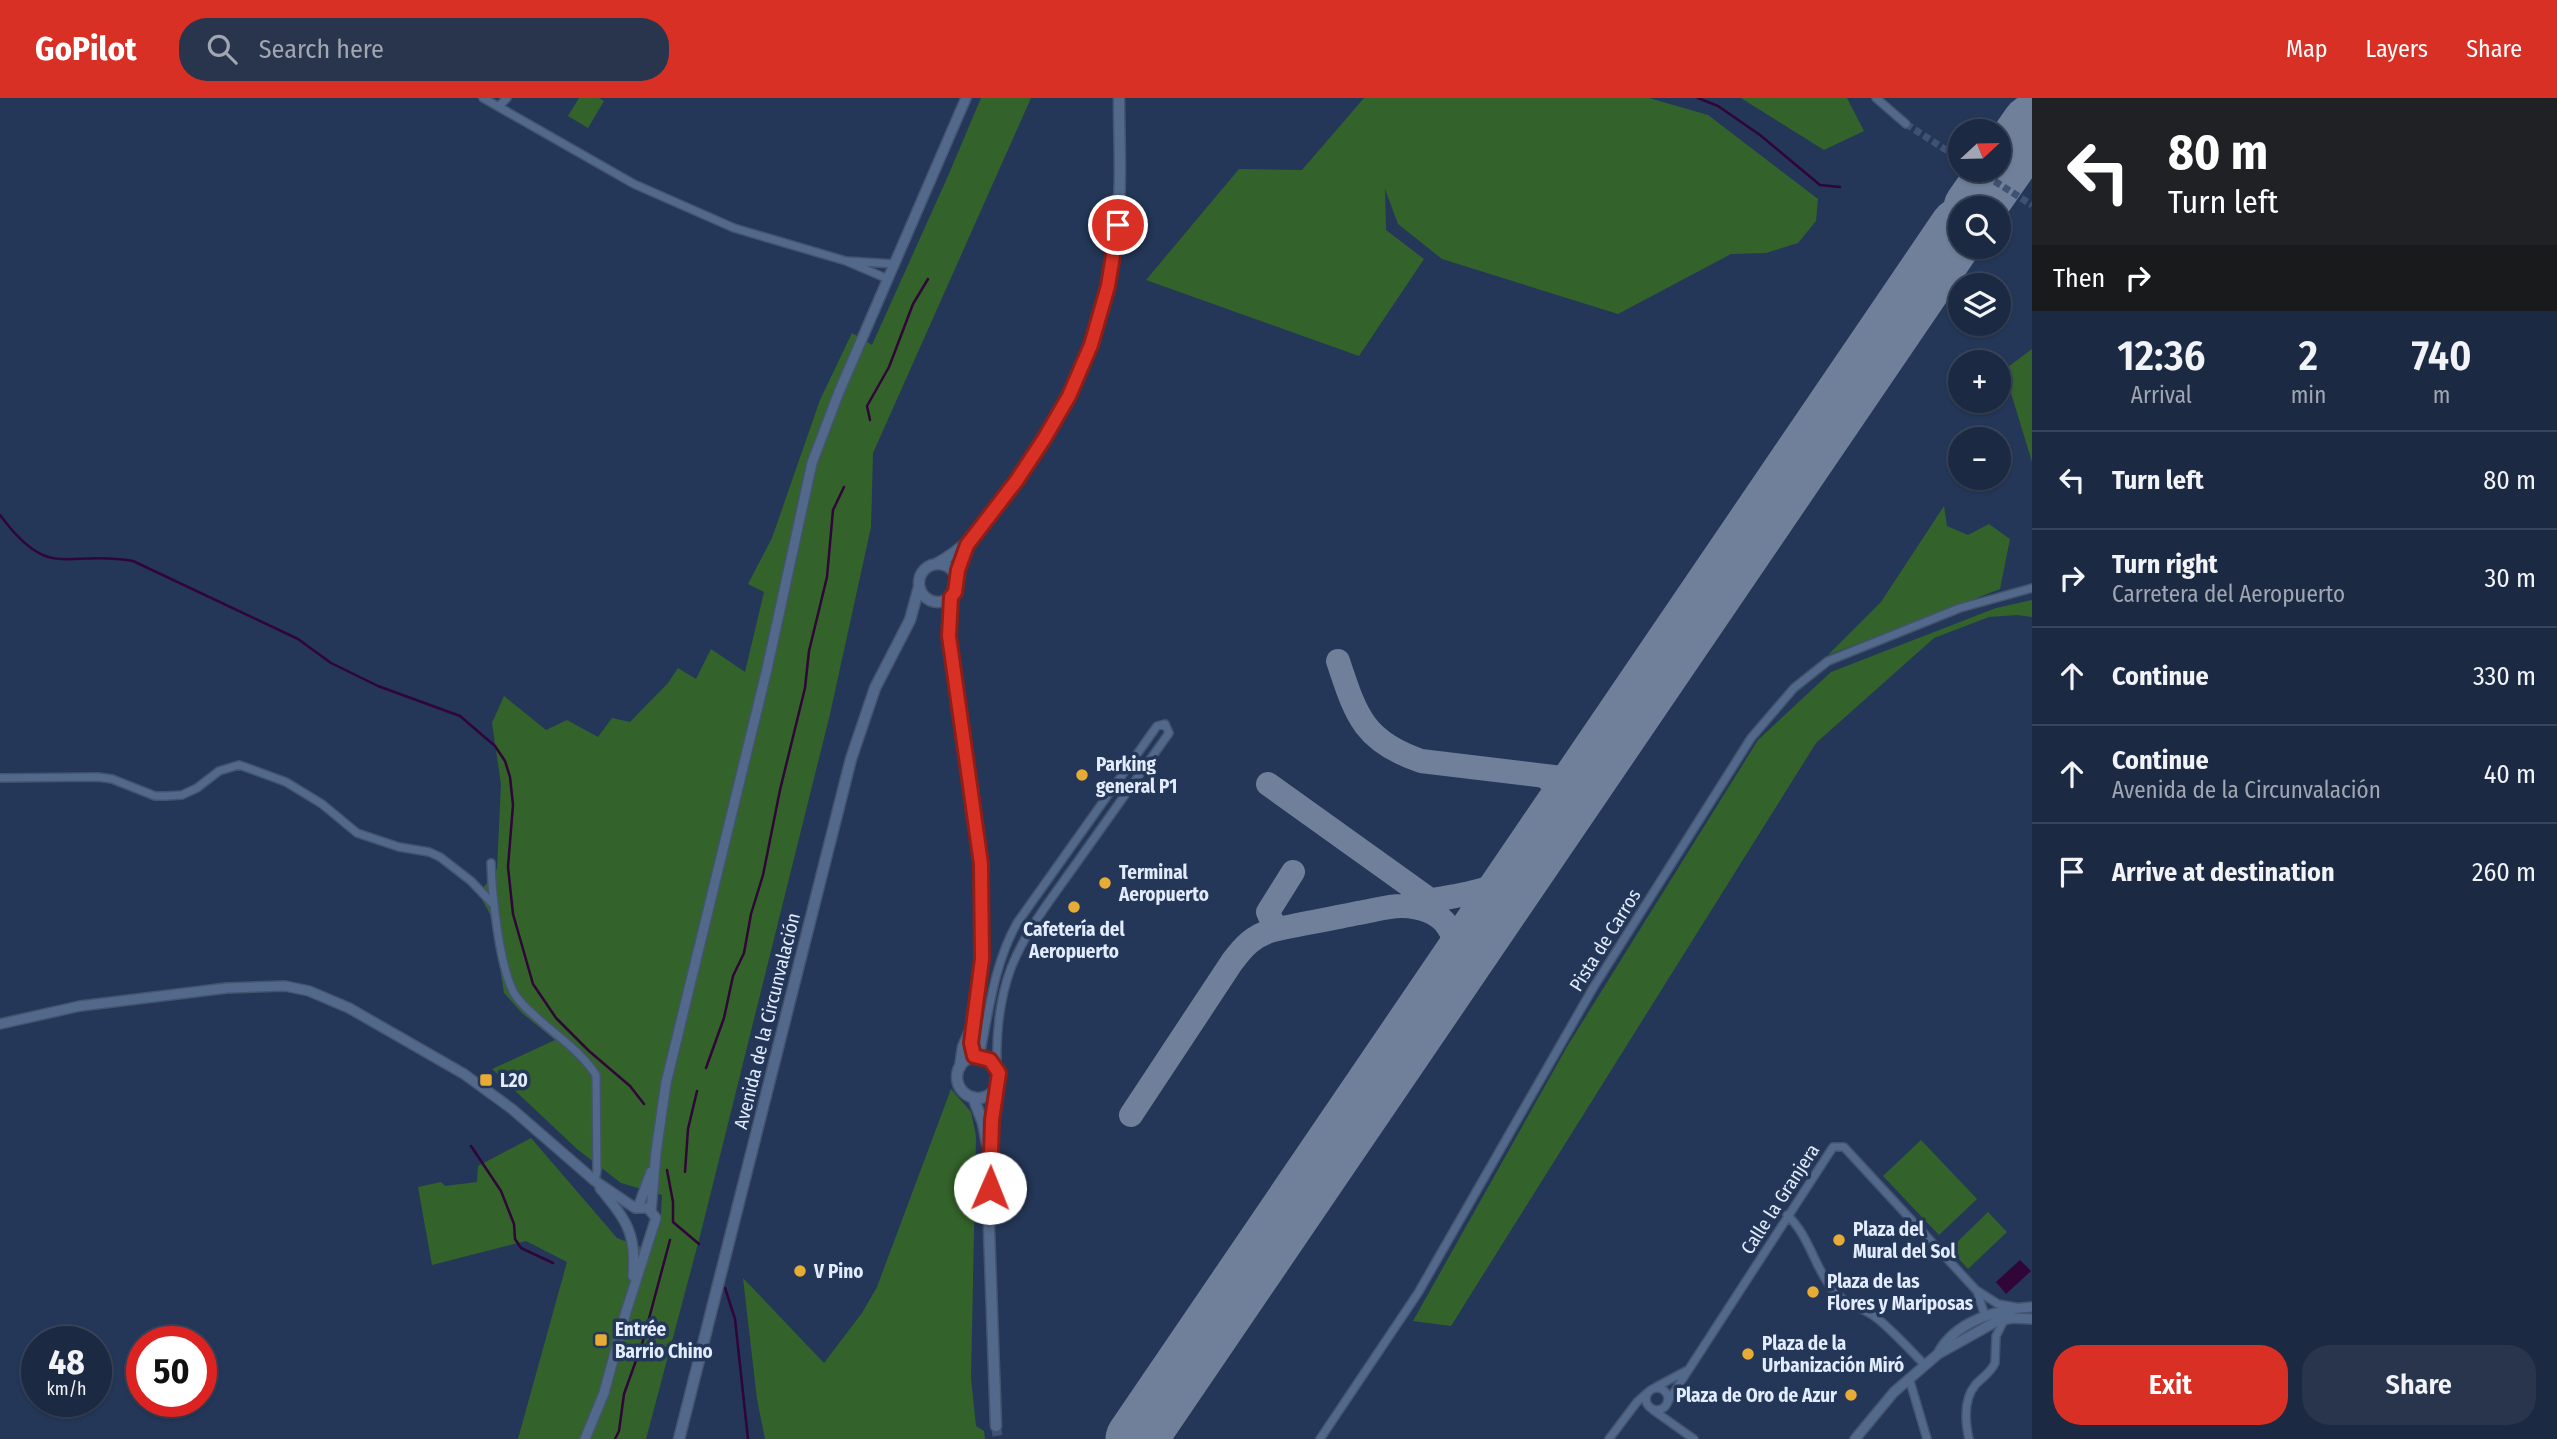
<!DOCTYPE html>
<meta charset="utf-8">
<style>
body{margin:0;font-family:"Fira Sans Condensed",sans-serif;background:#28354d;color:#f1f3f6;height:100vh;display:flex;flex-direction:column;font-size:26px;white-space:nowrap}
*{box-sizing:border-box;margin:0}
p{font-size:23px;color:#a0a6b2}
.icon{flex:none;width:38px;height:38px;fill:none;stroke:currentColor;stroke-width:2;stroke-linecap:round;stroke-linejoin:round}
.map{position:relative;flex:1;overflow:hidden}
.details{display:flex;flex-direction:column;background:#1b2942;width:525px}
.details>*{flex:none}
.hud{background:#202124;color:#fff;overflow:hidden}
.needle{width:46px;rotate:68deg}
.controls{position:absolute;left:1948px;top:21px;display:grid;gap:14px}
.controls a{display:grid;place-items:center;width:63px;height:63px;border-radius:50%;background:#1b2942;box-shadow:0 2px 5px #0004,0 0 0 2px #39455b;font-size:35px}
.speed{position:absolute;left:21px;top:1228px;display:flex;gap:14px;font-size:35px;font-weight:700;text-align:center}
.speed>*{display:grid;place-content:center;width:91px;height:91px;border-radius:50%;background:#1b2942;box-shadow:0 2px 5px #0004,0 0 0 2px #39455b;line-height:1}
.speed small{font-size:18px;font-weight:400}
.speed .limit{border:10px solid #d22;background:#fff;color:#111}
.pin{position:absolute;display:grid;place-items:center;width:60px;height:60px;color:#fff;margin:-30px;border:4px solid #fff;border-radius:50%;box-shadow:0 2px 7px #0007}
.me{position:absolute;width:77px;margin:-38px;rotate:1deg;stroke-linejoin:round;filter:drop-shadow(0 0 5px #0008)}
.turn{display:flex;align-items:center;gap:24px;height:147px;padding:0 21px;font-size:32px}
.turn .icon{width:91px;height:91px;stroke-width:2.5}
.turn b{display:block;font-size:49px;line-height:60px}
.then{display:flex;align-items:center;height:66px;padding:0 21px;background:#0003;gap:14px;font-size:26px}
.eta{display:flex;justify-content:space-evenly;align-items:center;height:119px;text-align:center}
.eta b{font-size:42px;font-weight:600;line-height:49px}
.action{display:flex;gap:14px;margin-top:auto;padding:14px 21px}
.action a{flex:1;height:80px;border-radius:28px;background:#d93025;color:#fff;font-size:28px;font-weight:600;line-height:80px;text-align:center}
.action a+a{background:#28354d;color:#f1f3f6}
ul{padding:0;list-style:none}
li{display:flex;align-items:center;gap:21px;height:98px;padding:0 21px;border-top:2px solid #39455b}
li div{flex:1}
li b{display:block;font-size:26px}
li em{font-style:normal}
header{display:flex;align-items:center;gap:42px;box-sizing:border-box;height:98px;padding:0 35px;background:#d93025;color:#fff}
header strong{font-size:33px}
nav{display:flex;gap:38px;margin-inline-start:auto;font-size:24px}
.search{width:490px;height:63px;background:#28354d;display:flex;align-items:center;gap:18px;box-sizing:border-box;padding:0 24px;border-radius:28px;color:#a0a6b2;font-size:26px}
main{display:flex;flex:1;min-height:0}
.map>svg:first-child{display:block}
.green{fill:#33632a}
.water{fill:#300538}
.lines{fill:none;stroke-linecap:round;stroke-linejoin:round}
.stream{stroke:#300538;stroke-width:2.5}
.taxiway{stroke:#70809a;stroke-width:24}
.runway{stroke:#70809a;stroke-width:61}
.minor-tunnel{stroke:#405271;stroke-width:7;stroke-dasharray:7 3.5;stroke-linecap:butt}
.secondary-tunnel{stroke:#405271;stroke-width:10;stroke-dasharray:10 5;stroke-linecap:butt}
.minor-casing{stroke:#44546e;stroke-width:10}
.tertiary-casing{stroke:#44546e;stroke-width:12}
.secondary-casing{stroke:#44546e;stroke-width:13}
.minor{stroke:#53698c;stroke-width:7}
.tertiary{stroke:#53698c;stroke-width:9}
.secondary{stroke:#53698c;stroke-width:10}
.route-casing{stroke:#8d1f18;stroke-width:18}
.route{stroke:#d93025;stroke-width:12}
.poi-dot{fill:#e7ac36;stroke:#243758;stroke-width:2.5}
.labels{text-anchor:middle;dominant-baseline:central;stroke-width:7;stroke-linejoin:round;paint-order:stroke}
.poi-label{font-size:19px;font-weight:bold;fill:#e2ecfd;stroke:#243758;text-anchor:start}
.street-label{font-size:19px;fill:#e2ecfd;stroke:#243758}
</style>
<header>
<strong>GoPilot</strong>
<div class="search"><svg class="icon" aria-label="search" viewBox="0 0 24 24"><circle cx="10" cy="10" r="6"/><path d="M15 15l6 6"/></svg>Search here</div>
<nav><a>Map</a><a>Layers</a><a>Share</a></nav>
</header>
<main>
<div class="map">
<svg width="2032" height="1341" viewBox="0 0 2032 1341">
<rect width="100%" height="100%" fill="#243758"/>
<path class="green" d="M579,0H599L604,3L588,30L568,18Z
M981,0H1031L873,355L871,429L830,616L700,1138L646,1341H518L567,1164L526,1143L432,1167L418,1089L441,1084L445,1088L477,1084L478,1068L531,1040L617,1140L651,1153L661,1115L662,1097L621,1085L577,1051L492,971L555,942L522,915L504,895L492,820L479,796L497,771L501,686L492,625L504,598L546,632L567,622L598,639L612,620L630,624L668,585L678,570L696,581L711,551L745,574L764,494L748,486L772,440L820,302L852,235L872,247L948,78Z
M1364,0H1649L1708,17L1818,101L1816,123L1798,145L1766,155L1731,156L1618,216L1442,161L1398,126L1385,91L1386,132L1424,161L1359,258L1146,182L1239,71L1302,72Z
M1741,0H1847L1864,33L1824,52Z
M2032,251V364L2004,272Z
M1944,408L1947,428L1968,437L1989,426L2010,441L2000,491L1828,557L1881,504Z
M2032,502V519L2017,517L1989,519L1934,540L1816,645L1451,1228L1413,1223L1568,947L1758,642L1831,574L1996,510Z
M951,991L971,1014L976,1038L971,1280L976,1328L984,1333L985,1341H765L757,1301L743,1180L824,1265L862,1215L877,1189Z
M1921,1042L1977,1101L1939,1137L1883,1078Z
M1988,1114L2007,1134L1968,1171L1950,1151Z"/>
<path class="water" d="M2020,1162L2031,1173L2006,1196L1996,1184Z"/>
<g class="lines">
<path class="stream" d="M1698,0L1718,8L1760,37L1820,87L1840,89
M870,322L867,308L889,269L913,206L928,181
M0,417C50,485 66,451 133,463L298,541L331,565L378,588L460,618L495,648L505,663L510,679L513,707L508,769L513,816L533,886L556,920L589,953L630,988L644,1006
M706,970L724,920L733,878L744,855L751,816L763,777L780,692L805,590L809,553L827,479L833,412L844,389
M471,1048L501,1093L514,1126L515,1141L521,1150L553,1165
M667,1072L673,1104V1124L699,1146
M685,1074L688,1031L697,993
M725,1190L735,1221L748,1341
M615,1341L619,1333L624,1296L643,1243L670,1142"/>
<path class="taxiway" d="M1338,563C1356,617 1363,643 1421,663L1562,680C1579,679 1589,671 1600,659
M1545,679C1559,688 1564,699 1561,715
M1268,686L1430,802
M1415,805C1452,798 1492,796 1523,772
M1281,830L1273,826L1268,814L1293,774
M1131,1017L1232,864C1244,848 1253,838 1273,832C1301,826 1330,821 1358,815C1372,813 1387,808 1401,808C1447,809 1465,839 1449,880"/>
<path class="runway" d="M1974,110L2032,27
M1136,1341L1960,130"/>
<path class="minor-tunnel" d="M1906,26L1960,61
M1977,72L2032,107"/>
<path class="secondary-tunnel" d="M996,1328L998,1341"/>
<g class="minor-casing">
<path id="minor" d="M483,0L634,86L734,130L846,163
M1876,0L1906,26
M499,8L507,0
M888,181L846,163L895,166
M0,680L98,679L112,681L155,698H166L182,697L197,690L219,673L239,667L245,669L286,684L322,706L357,735L399,749L429,754L440,759L471,783L492,805
M491,765C492,797 499,865 513,893C517,902 526,910 534,917C554,936 581,953 596,977L597,1072L595,1083
M980,958C989,913 994,866 1017,825L1157,628L1165,626L1169,635C1137,680 1105,725 1073,770C1051,801 1025,834 1011,870C999,902 996,936 997,970
M1787,1117C1809,1137 1814,1168 1832,1191C1845,1207 1863,1209 1878,1221C1895,1235 1910,1252 1925,1267
M1978,1196L1985,1218
M1909,1280L1927,1341
M1656,1289L1686,1273
M1646 1301a11 11 0 1 1 22 0a11 11 0 1 1-22 0Z
M1667,1305L1833,1049H1844L1976,1192L1998,1206L2015,1209
M1653,1312L1694,1341
M1320,1341L1418,1195L1593,890L1751,640L1794,590L1828,563L1960,510L2032,490
M1609,1341L1637,1304L1647,1295
M1969,1341C1965,1323 1963,1301 1976,1286C1983,1279 1991,1274 1995,1265L1996,1238L2004,1222"/>
</g>
<g class="tertiary-casing">
<path id="tertiary" d="M0,926L80,908L227,890L285,888L309,893L349,910L464,976L512,1011L595,1083L635,1110H648L656,1120L626,1214L604,1295L585,1341
M600,1090C626,1122 637,1135 633,1178
M638,1110L651,1074
M651,1112L656,1054L666,985L767,571L812,365L839,294L966,0
M1938,1256C1955,1223 1998,1211 2032,1209
M1855,1341L1894,1294L1938,1256L1997,1223L2012,1220L2032,1221"/>
</g>
<g class="secondary-casing">
<path id="secondary" d="M936,466C971,447 983,426 1007,396C1067,319 1108,226 1117,128C1122,85 1119,43 1119,0
M919 485a19 19 0 1 1 38 0a19 19 0 1 1-38 0Z
M957,481L966,448
M951,499L948,529L980,766L982,861L970,938L974,958
M957 979a21 21 0 1 1 42 0a21 21 0 1 1-42 0Z
M960,969L963,949L969,935
M973,999L983,1025L987,1045
M996,1328L989,1131L992,1022L997,987
M679,1341L851,661L875,590L910,522L919,489"/>
</g>
<use href="#minor" class="minor"/>
<use href="#tertiary" class="tertiary"/>
<use href="#secondary" class="secondary"/>
</g>
<g class="lines">
<g class="route-casing">
<path id="route" d="M990,1090L992,1022L999,975L990,962L974,958L971,945L982,861L981,766L949,538L951,499L955,494L958,472L967,447L1017,382L1044,341L1069,298L1091,247L1108,188L1118,127"/>
</g>
<use href="#route" class="route"/>
</g>
<g class="poi-dot">
<circle cx="1082" cy="677" r="7"/>
<circle cx="1105" cy="785" r="7"/>
<circle cx="1074" cy="809" r="7"/>
<rect x="479" y="975" width="14" height="14" rx="3.5"/>
<circle cx="1839" cy="1142" r="7"/>
<circle cx="800" cy="1173" r="7"/>
<circle cx="1813" cy="1194" r="7"/>
<rect x="594" y="1235" width="14" height="14" rx="3.5"/>
<circle cx="1748" cy="1256" r="7"/>
<circle cx="1851" cy="1297" r="7"/>
</g>
<g class="labels">
<g class="poi-label">
<text x="1096" y="666">Parking<tspan x="1096" dy="22">general P1</tspan></text>
<text x="1119" y="774">Terminal<tspan x="1119" dy="22">Aeropuerto</tspan></text>
<text x="1074" y="831" text-anchor="middle">Cafetería del<tspan x="1074" dy="22">Aeropuerto</tspan></text>
<text x="500" y="982">L20</text>
<text x="1853" y="1131">Plaza del<tspan x="1853" dy="22">Mural del Sol</tspan></text>
<text x="814" y="1173">V Pino</text>
<text x="1827" y="1183">Plaza de las<tspan x="1827" dy="22">Flores y Mariposas</tspan></text>
<text x="615" y="1231">Entrée<tspan x="615" dy="22">Barrio Chino</tspan></text>
<text x="1762" y="1245">Plaza de la<tspan x="1762" dy="22">Urbanización Miró</tspan></text>
<text x="1837" y="1297" text-anchor="end">Plaza de Oro de Azur</text>
</g>
<g class="street-label">
<text transform="translate(1605 842) rotate(-58)">Pista de Carros</text>
<text transform="translate(767 923) rotate(-76)">Avenida de la Circunvalación</text>
<text transform="translate(1780 1101) rotate(-57)">Calle la Granjera</text>
</g>
</g>
</svg>
<div class="controls">
<a><svg class="needle" viewBox="-14 -14 28 28"><path d="M0-13l5 13h-10z" fill="#e53935"/><path d="M0 13l5-13h-10z" fill="#a0a6b2"/></svg></a>
<a><svg class="icon" aria-label="search" viewBox="0 0 24 24"><circle cx="10" cy="10" r="6"/><path d="M15 15l6 6"/></svg></a>
<a><svg class="icon" aria-label="layers" viewBox="0 0 24 24"><path d="M12 4l9 5-9 5-9-5zM3 14l9 5 9-5"/></svg></a>
<a>+</a>
<a>−</a>
</div>
<div class="speed"><div>48<small>km/h</small></div><div class="limit">50</div></div>
<div class="pin" style="left:1118px;top:127px;background:#d93025"><svg class="icon" aria-label="arrive" viewBox="0 0 24 24"><path d="M6 21V4h12l-3 4 3 4H6"/></svg></div>
<svg class="me" style="left:990px;top:1090px" viewBox="-20 -20 40 40"><circle r="19" fill="#fff"/><path d="M0-13L10 11 0 6-10 11z" fill="#d93025"/></svg>
</div>
<section class="details">
<div class="hud">
<div class="turn"><svg class="icon" aria-label="left" viewBox="0 0 24 24"><path d="M17 20v-9H6M10 6l-5 5 5 5"/></svg><div><b>80 m</b>Turn left</div></div>
<div class="then">Then<svg class="icon" aria-label="right" viewBox="0 0 24 24"><path d="M7 20v-9h11M14 6l5 5-5 5"/></svg></div>
</div>
<div class="eta">
<div><b>12:36</b><p>Arrival</p></div>
<div><b>2</b><p>min</p></div>
<div><b>740</b><p>m</p></div>
</div>
<ul>
<li><svg class="icon" aria-label="left" viewBox="0 0 24 24"><path d="M17 20v-9H6M10 6l-5 5 5 5"/></svg><div><b>Turn left</b></div><em>80 m</em></li>
<li><svg class="icon" aria-label="right" viewBox="0 0 24 24"><path d="M7 20v-9h11M14 6l5 5-5 5"/></svg><div><b>Turn right</b><p>Carretera del Aeropuerto</p></div><em>30 m</em></li>
<li><svg class="icon" aria-label="ahead" viewBox="0 0 24 24"><path d="M12 20V5M6 11l6-6 6 6"/></svg><div><b>Continue</b></div><em>330 m</em></li>
<li><svg class="icon" aria-label="ahead" viewBox="0 0 24 24"><path d="M12 20V5M6 11l6-6 6 6"/></svg><div><b>Continue</b><p>Avenida de la Circunvalación</p></div><em>40 m</em></li>
<li><svg class="icon" aria-label="arrive" viewBox="0 0 24 24"><path d="M6 21V4h12l-3 4 3 4H6"/></svg><div><b>Arrive at destination</b></div><em>260 m</em></li>
</ul>
<div class="action"><a>Exit</a><a>Share</a></div>
</section>
</main>
